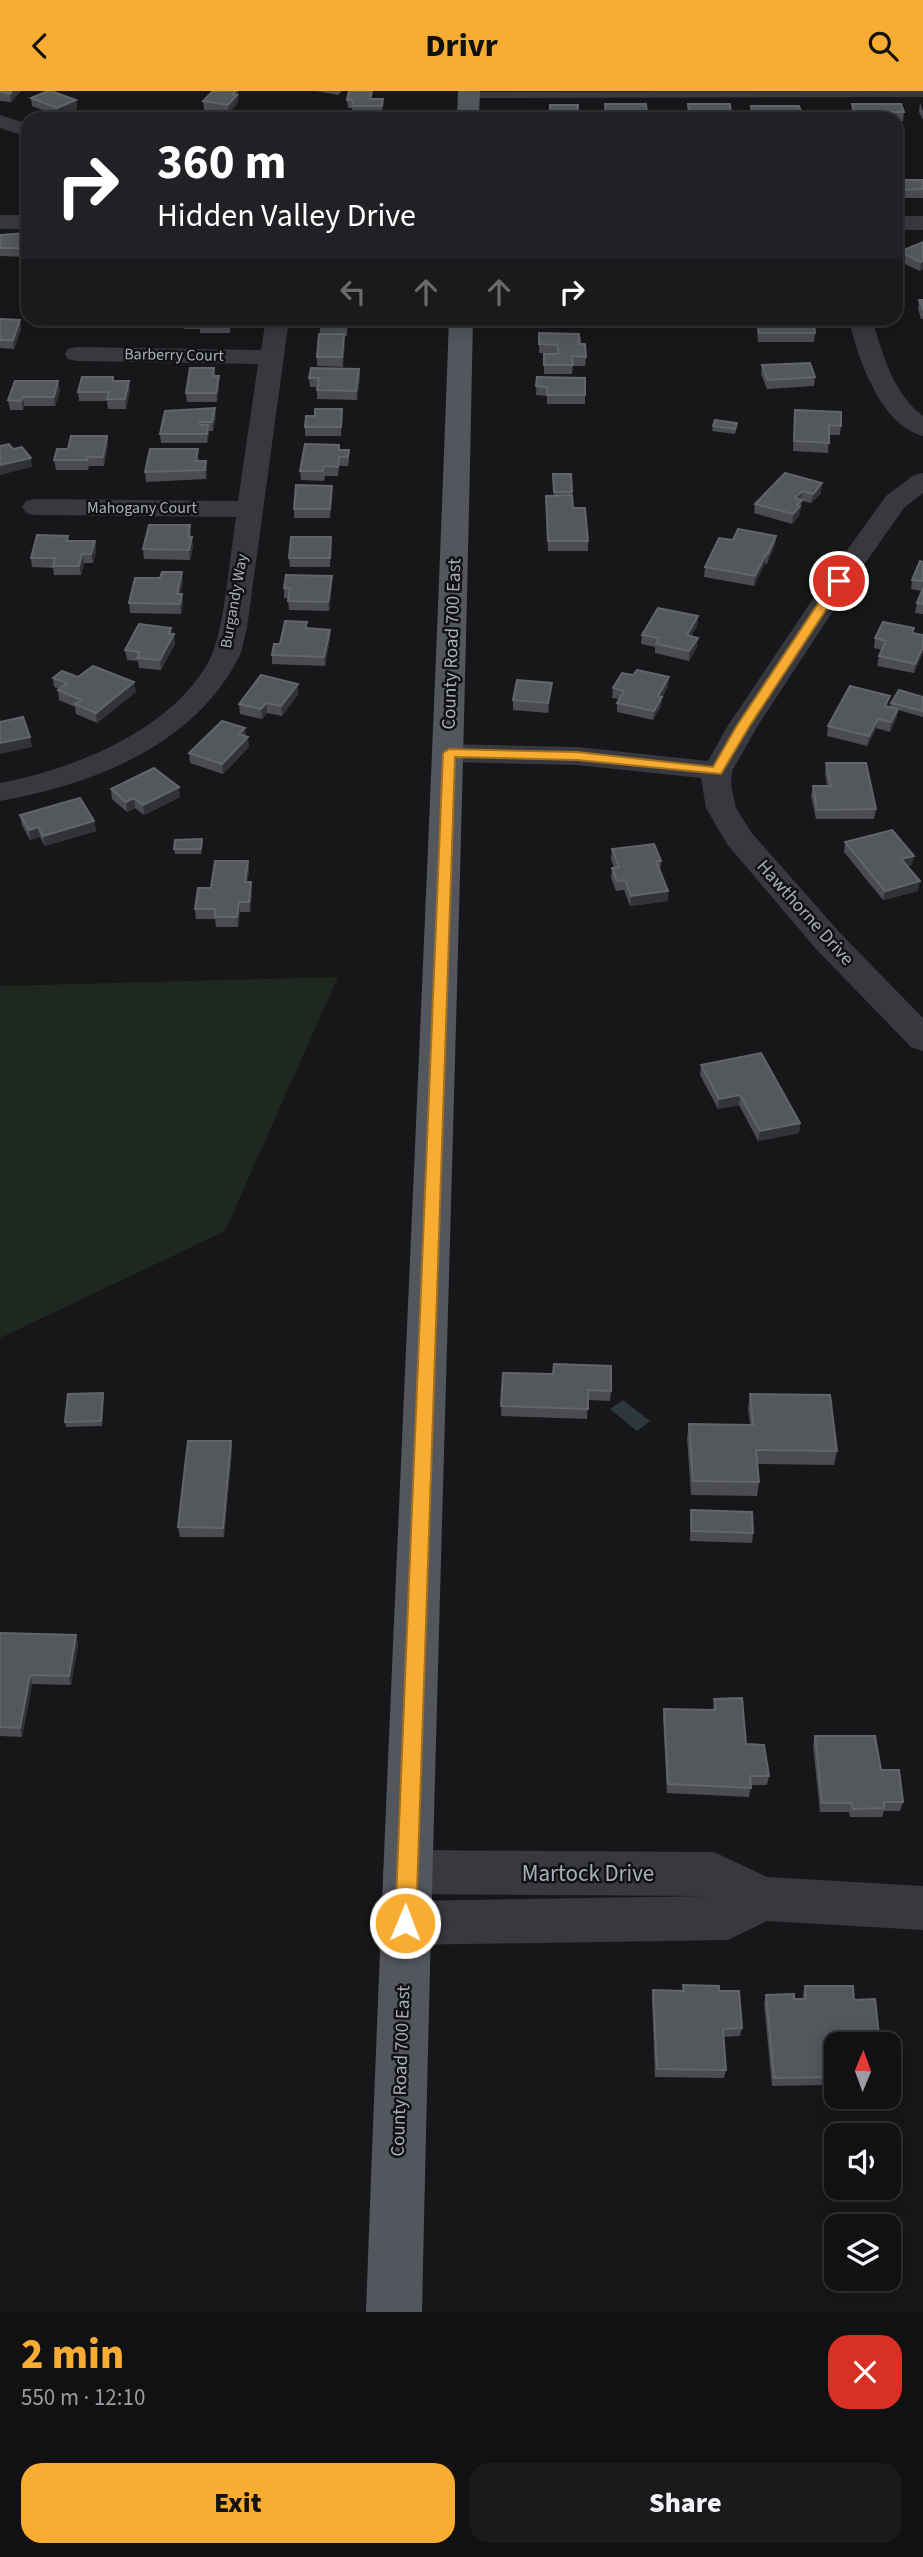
<!DOCTYPE html>
<meta charset="utf-8">
<style>
body{margin:0;font-family:"Source Sans 3",sans-serif;background:#1a1a1c;color:#f1f3f6;height:100vh;display:flex;flex-direction:column;font-size:26px;white-space:nowrap}
*{box-sizing:border-box;margin:0}
p{font-size:23px;color:#9c9da0}
.icon{flex:none;width:38px;height:38px;fill:none;stroke:currentColor;stroke-width:2;stroke-linecap:round;stroke-linejoin:round}
.map{position:relative;height:2221px;overflow:hidden}
.side{display:flex;flex-direction:column;background:#111113;flex:1}
.side>*{flex:none}
.top-card{position:absolute;left:21px;top:21px;width:882px;height:214px;border-radius:21px;box-shadow:0 4px 18px #0003,0 0 0 2px #303133;background:#202124;color:#fff;overflow:hidden}
.needle{width:46px;rotate:1deg}
.controls{position:absolute;left:824px;top:1941px;display:grid;gap:14px}
.controls a{display:grid;place-items:center;width:77px;height:77px;border-radius:14px;background:#111113;box-shadow:0 4px 18px #0003,0 0 0 2px #303133;font-size:35px}
.pin{position:absolute;display:grid;place-items:center;width:60px;height:60px;color:#fff;margin:-30px;border:4px solid #fff;border-radius:50%;box-shadow:0 2px 7px #0007}
.me{position:absolute;width:77px;margin:-38px;rotate:1deg;stroke-linejoin:round;filter:drop-shadow(0 0 5px #0008)}
.turn{display:flex;align-items:center;gap:24px;height:147px;padding:0 21px;font-size:32px}
.turn .icon{width:91px;height:91px;stroke-width:2.5}
.turn b{display:block;font-size:49px;line-height:60px}
.lanes{display:flex;align-items:center;height:66px;padding:0 21px;background:#0003;justify-content:center;gap:35px;direction:ltr}
.lanes .off{opacity:.35}
.round{display:grid;place-items:center;flex:none;width:74px;height:74px;border-radius:21px;background:#1a1a1c}
.head{display:flex;align-items:center;justify-content:space-between;height:119px;padding:0 21px}
h1{font-size:42px;font-weight:800;line-height:52px;color:#f8ac31}
.cta{display:flex;gap:14px;margin-top:auto;padding:14px 21px}
.cta a{flex:1;height:80px;border-radius:21px;background:#f8ac31;color:#111;font-size:28px;font-weight:800;line-height:80px;text-align:center}
.cta a+a{background:#1a1a1c;color:#f1f3f6}
header{display:flex;justify-content:space-between;align-items:center;height:91px;padding:0 21px;background:#f8ac31;color:#111;font-size:32px;font-weight:800}
.map>svg:first-child{display:block}
.green{fill:#1f2820}
.water{fill:#2d373e}
.lines{fill:none;stroke-linecap:round;stroke-linejoin:round}
.minor{fill:#38393f;fill-rule:evenodd}
.major{fill:#54565e;fill-rule:evenodd}
.wall{fill:#4a4c51}
.shaded-wall{fill:#313336}
.building{fill:#54575c;stroke:#62656b;stroke-width:2}
.route{fill:#f8ac31;stroke:#a17020;stroke-width:2}
.labels{text-anchor:middle;dominant-baseline:central;stroke-width:5;stroke-linejoin:round;paint-order:stroke}
.far-street-label{font-size:16px;fill:#a9afba;stroke:#121214}
.street-label{font-size:19px;fill:#a9afba;stroke:#121214}
.near-street-label{font-size:23px;fill:#a9afba;stroke:#121214}
</style>
<header><svg class="icon" aria-label="back" viewBox="0 0 24 24"><path d="M15 5l-7 7 7 7"/></svg>Drivr<svg class="icon" aria-label="search" viewBox="0 0 24 24"><circle cx="10" cy="10" r="6"/><path d="M15 15l6 6"/></svg></header>
<div class="map">
<svg width="923" height="2221" viewBox="0 0 923 2221">
<rect width="100%" height="100%" fill="#171719"/>
<path class="green" d="M338,886L225,1140L0,1247V895Z"/>
<path class="water" d="M623,1309L650,1330L637,1340L610,1318Z"/>
<g class="lines">
<path class="minor" d="M923,0V6L469,7L462,5L459,1Z
M290,19L297,21L303,28H282L280,25L283,21Z
M0,24L28,33V46L0,37Z
M0,124H28V138H0Z
M896,125H923V139H896Z
M266,228H289L247,537C244,547 243,559 238,568C192,656 91,694 0,710V692C74,678 173,639 210,568C225,538 230,462 236,426L35,424L26,422L22,416L26,410L35,408L238,410L258,273L77,270L68,268L65,263L68,258L77,256L261,259Z
M849,228H872C883,263 892,301 923,325V345C880,334 857,265 849,228Z
M923,382V402L904,417L852,491L757,636L732,680L731,694L736,717L751,741L840,842L923,927V960L911,956L816,858L727,753L706,717L701,687L577,674L449,671L438,668L434,662L438,656L449,653L577,656L708,670L727,636L825,490L886,405L914,384Z
M406,1759L714,1761L767,1786L923,1795V1839L767,1830L728,1849L405,1854L388,1848L381,1832L388,1816L405,1810L710,1805L406,1803L389,1796L383,1781L389,1766Z"/>
<path class="major" d="M458,0H480L479,28H457Z
M449,228H473C460,892 436,1557 422,2221H366C390,1557 425,893 449,228Z"/>
</g>
<path class="wall" d="M0,0H21L11,11L0,10Z
M316,0H342L338,4Z
M239,6L238,8V12L230,21H232V28H195L205,24L220,21L204,19L203,10Z
M31,7L76,9L77,18L58,25L32,15Z
M383,8L382,23H352V17H348L347,9Z
M920,12L923,20V29L919,21Z
M605,13L647,22V28H605Z
M688,13L731,24V28H688Z
M852,13L904,21L903,30H896V28H853L851,21Z
M751,15L802,23L801,28H751L750,23Z
M896,89H923V107H896Z
M25,142V145H28V166L0,165V144Z
M923,151V178L920,180L898,170L899,161Z
M919,209H923V228H921L918,218Z
M0,228L20,229L21,238L14,258L0,257Z
M35,228H79L78,232L35,233Z
M97,228H148V229H132L131,233L98,232Z
M232,228L230,242H200V238H184V229Z
M348,228L347,245H345L343,276L317,275V266L320,243V236Z
M539,228H573V235H539Z
M756,228H784V232L815,242L814,251H758Z
M539,242L580,253L586,266L585,275H573L572,283H544V263H557L539,262Z
M762,274L815,286L814,295L767,298L761,283Z
M214,277L215,285L219,294L217,311H187L186,302Z
M359,278L360,287L357,309L317,308V296H310L309,287Z
M537,286L585,287V313H547V305L536,304Z
M15,290L60,299L55,315H24L23,319H10L8,309Z
M114,290L130,299L126,318H108L107,310H79L78,301Z
M795,319L841,335L840,344H829L828,362L793,360Z
M216,326L213,340H209L207,352H161L160,343Z
M342,327L341,345H305V336Z
M713,335L737,336L735,343L712,340Z
M107,345L108,354L104,375H89L88,379H56L54,369L68,358Z
M339,354L340,359H349V369L348,375H339L338,385H325L324,390L301,389L300,380Z
M199,367L198,370L207,379L206,388L146,391L145,381Z
M785,382L821,402L811,412L802,410L799,425L792,433L754,422L755,413Z
M553,383H571L573,417L588,450V460H548L546,405L554,404Z
M332,395L330,427H294V418Z
M190,434L191,446L193,456L190,469L144,468L143,458Z
M68,445L69,450H95L96,460L93,472H84L81,484H54L53,477L32,476L31,467Z
M776,445L775,454L767,473L765,472L754,495L704,486L705,476L733,449Z
M331,446L330,476H290L289,467Z
M923,471V523L915,522L917,512L922,500L911,498L912,489Z
M182,481L183,491L180,503H182L183,513L181,523L130,522L129,512L160,487Z
M332,494L329,520L289,519L288,507H284V497Z
M698,525L697,535L691,545L697,556L689,570L655,562V556L641,553L642,544Z
M307,531V538L330,539V548L325,575L272,573V564L280,553Z
M171,537L172,543H174L175,553L161,579L139,577L138,570L127,569L125,559Z
M914,542L923,544V561L914,582L877,575L879,565L882,559L874,557L875,547Z
M78,586L136,601L97,632L76,623L75,616L59,609L58,599L59,598L54,596L53,587Z
M552,592L548,622L513,619V609Z
M668,595L662,607L661,615L653,629L617,621V612L619,608L612,607L613,597Z
M298,603L282,625L267,622L262,628L240,623L239,613Z
M923,606V626L898,619L896,628L890,641L876,637L867,655L827,645L828,635L889,614L888,616H890L891,612Z
M246,646L249,656L223,683L190,672L189,662Z
M826,672L876,718L874,728H816L811,705L813,695H827L825,682Z
M111,698L180,706L144,724L135,717L127,721L112,708Z
M20,724L94,730L96,740L45,755L40,746L30,749L22,734Z
M845,751L912,774L907,776L918,800L883,809L844,761Z
M202,753L201,763H175L174,758Z
M612,758L661,770L660,780L668,800V810L630,815L624,799L616,800L611,787L612,777H614L611,768Z
M248,770L249,780L247,791L252,801L250,821H240L238,836H216L215,828H196L195,818L211,797Z
M701,974L800,1032L799,1042L758,1050L739,1014L718,1018L700,984Z
M503,1282L611,1300L610,1310L588,1309L587,1328L501,1325Z
M103,1302L104,1307L102,1335L66,1336L65,1331Z
M750,1303L837,1360L834,1374L757,1373L759,1391L757,1405L691,1404L687,1347L689,1333H750L748,1317Z
M231,1350L232,1360L224,1446H180L178,1436Z
M691,1419L753,1442L752,1452L690,1450V1429Z
M0,1542L76,1544L78,1553L71,1594L32,1593L22,1646L0,1645Z
M714,1608L769,1685L767,1694H751L749,1706L667,1702L663,1627L664,1618L713,1619Z
M815,1645L881,1679L903,1711L900,1720H884L882,1726H850L849,1721H820L813,1654Z
M683,1894L719,1900L742,1937L740,1945L723,1946L726,1979L724,1987L655,1986L652,1907L653,1899L682,1900Z
M805,1895L854,1909L879,1944L877,1952L836,1953V2006H864L863,2009H828L826,1994L772,1995L764,1912L766,1904L803,1908V1903Z"/>
<path class="shaded-wall" d="M12,0H21L11,11L10,3Z
M236,0H239L238,12L229,22L228,14L233,3Z
M76,9L77,18L58,25L57,17Z
M923,170V178L920,180L921,171Z
M230,228H232L230,242L229,234Z
M20,229L21,238L14,258L13,249Z
M344,243L345,252L343,276L342,266Z
M359,278L360,287L357,309L356,300Z
M219,285V294L217,311L216,302Z
M58,290L60,299L55,315L54,306Z
M129,290L130,299L126,318L125,308Z
M23,306L24,315L23,319L21,310Z
M215,317L216,326L213,340L212,331Z
M208,334L209,344L207,352V343Z
M107,345L108,354L104,375L103,366Z
M31,367L32,376L0,384V374Z
M206,370L207,379L206,388L205,379Z
M822,392L821,402L811,412L813,403Z
M332,395V404L330,427V418Z
M802,400L801,409L795,407Z
M802,409L799,425L792,433L793,423L797,414Z
M776,445L775,454L767,473L768,463Z
M192,446L193,456L190,469L189,459Z
M95,450L96,460L93,472L91,463Z
M82,463L84,472L81,484L79,475Z
M766,463L765,472L754,495L755,485Z
M182,481L183,491L178,513L177,503Z
M332,485V494L329,520L328,511Z
M182,503L183,513L181,523L180,513Z
M698,525L697,535L686,554L687,544Z
M330,539V548L325,575L324,566Z
M174,543L175,553L161,579L160,569Z
M698,547L697,556L689,570V560Z
M923,556V561L914,582L915,573Z
M669,586L668,595L662,607L661,615L653,629L654,620L658,605Z
M134,591L136,601L97,632L96,622Z
M552,592L551,602L548,622V612Z
M298,593V603L282,625L281,615Z
M266,612L267,622L262,628L261,618Z
M898,618L896,628L890,641L891,631Z
M878,628L876,637L867,655L869,645Z
M245,637L246,647L239,643Z
M30,646L32,656L0,663V652Z
M248,646L249,656L223,683L222,673Z
M179,696L180,706L144,724L143,714Z
M134,707L135,717L127,721L126,711Z
M94,730L96,740L45,755L43,745Z
M38,736L40,746L30,749L29,739Z
M914,765L912,774L899,778L901,768Z
M248,770L249,780L246,801L245,791Z
M920,790L918,800L883,809L885,800Z
M251,791L252,801L250,821L249,811Z
M668,800V810L630,815L631,805Z
M239,811L240,821L238,836L237,826Z
M740,1004L739,1014L718,1018L719,1008Z
M800,1032L799,1042L758,1050L760,1040Z
M103,1302L104,1307L102,1335L101,1330Z
M231,1350L232,1360L224,1446L223,1437Z
M76,1544L78,1553L71,1594L69,1585Z
M30,1584L32,1593L22,1646L20,1637Z"/>
<path class="building" d="M0,0H12L10,3L0,1Z
M48,0H51L76,9L57,17L31,7Z
M213,0H236L233,3L237,4L228,14L203,10Z
M349,0H372L370,8H383L382,15H352L353,9H347Z
M605,13H646L647,22L606,24Z
M688,13H730L731,24L721,23L722,28L704,27L703,24L689,23Z
M852,13H901L904,21H855Z
M550,14H578L577,28H545L546,20H550Z
M751,15H799L802,23H753Z
M91,20L93,23L101,21L105,28H72L69,24Z
M205,21H232L231,28H239H195L196,24H205Z
M355,25L388,26V28H355Z
M896,89H923V98L896,99Z
M25,142L24,145H28V157H0V144Z
M923,151V170L921,171L899,161Z
M919,209H923V219Z
M0,228L20,229L13,249H0Z
M184,228H230L229,234L199,233L200,229H184Z
M320,228H347L346,236H320Z
M757,228H784V232H814L815,242H759Z
M539,242L579,243L580,253H585L586,266L572,265L573,274H544V263H558V254L539,253Z
M319,243H344L342,266H317Z
M810,272L815,286L768,289L762,274Z
M190,277H214L213,285H219L216,302H186Z
M311,277L359,278L356,300L317,299L319,287H309Z
M82,286H113V290H129L125,308H107L109,301H78Z
M537,286L585,287V304H547V296L536,295Z
M15,290H58L54,306H23L21,310L8,309Z
M215,317L212,331H200V334H208L207,343H160L165,320Z
M315,318H342L341,336H305L306,325H315Z
M795,319L841,321V335L829,334V352L794,350Z
M715,329L737,332L735,338L713,335Z
M71,345H107L103,366H88L87,369H54L57,358H68Z
M9,353L13,358L22,356L31,367L0,374V355Z
M305,353L339,354V359H349L348,366H339L338,376L324,375L323,380H300Z
M150,358H198L196,370H206L205,379L145,381Z
M785,382L822,392L813,403L802,400L795,407L802,409L797,414L800,415L793,423L755,413Z
M553,383H571L572,401H554Z
M296,394L332,395L330,418H294Z
M572,404L573,417H585L588,450H548L546,405Z
M149,434H190L188,446H192L189,459L143,458Z
M738,438L776,445L768,463H766L755,485L705,476L719,447L733,449Z
M37,444L68,445L66,450H95L91,463H82L79,475H53L55,467H31Z
M291,446H331L330,467H289Z
M920,470L923,471V490L912,489Z
M162,481H182L177,503H182L180,513L129,512L135,487H160Z
M286,484L332,485L328,511L288,510L290,497H284Z
M923,497V513L917,512Z
M658,517L698,525L687,544L698,547L689,560L656,553L659,547L642,544Z
M285,530L307,531L305,537L330,539L324,566L272,564L274,553H280Z
M883,531L914,537L912,542L923,544V556L915,573L879,565L886,550L875,547Z
M139,533L171,537L168,543H174L160,569L137,567L140,561L125,559Z
M93,575L134,591L96,622L75,613L81,609L58,599L67,592L53,587L62,580L78,586Z
M637,579L669,586L658,605L662,606L654,620L617,612L624,600L613,597L622,582L633,584Z
M261,584L298,593L281,615L266,612L261,618L239,613Z
M517,589L552,592L548,612L513,609Z
M850,595L890,605L885,615L898,618L891,631L878,628L869,645L828,635Z
M899,599L923,606V620L891,612Z
M23,626L30,646L0,652V631Z
M222,630L245,637L239,643L248,646L222,673L189,662Z
M826,672H866L876,718L817,719L813,695H831Z
M154,677L179,696L143,714L134,707L126,711L111,698Z
M80,707L94,730L43,745L38,736L29,739L20,724Z
M892,739L914,765L901,768L920,790L885,800L845,751Z
M202,748L201,758H174L175,749Z
M654,753L661,770H656L668,800L631,805L625,789L617,790L612,777L619,776L612,758Z
M215,770H248L245,791H251L249,811H239L237,826H215V818H195L198,797H211Z
M761,962L800,1032L760,1040L740,1004L719,1008L701,974Z
M554,1273L611,1275V1300L588,1299V1318L501,1315L503,1282L553,1283Z
M103,1302L101,1330L65,1331L68,1303Z
M750,1303L830,1304L837,1360L756,1359L759,1391L693,1390L689,1333L753,1334Z
M188,1350H231L223,1437L178,1436Z
M691,1419L752,1421L753,1442L692,1440Z
M0,1542L76,1544L69,1585L30,1584L20,1637L0,1636Z
M742,1607L746,1653L764,1654L769,1685H750L751,1697L668,1693L664,1618L716,1619L714,1608Z
M815,1645H875L881,1679H899L903,1711H884V1717L853,1718L851,1712H822Z
M683,1894L719,1895V1900H739L742,1937L723,1938L726,1979L657,1978L653,1899L684,1900Z
M805,1895H853L854,1909L875,1908L879,1944H859L860,1953H836V2001H830L829,1986L774,1987L766,1904L794,1903V1908H806Z"/>
<path class="route" d="M839,486L845,490L749,636L721,683L577,669L455,666L416,1832L413,1839L405,1842L398,1839L395,1832L443,662L449,658L577,661L713,676L736,636L833,490Z"/>
<g class="labels">
<g class="far-street-label">
<text transform="translate(174 264) rotate(1)">Barberry Court</text>
<text x="142" y="417">Mahogany Court</text>
<text transform="translate(234 510) rotate(-80)">Burgandy Way</text>
</g>
<g class="street-label">
<text transform="translate(452 553) rotate(-88)">County Road 700 East</text>
<text transform="translate(805 822) rotate(48)">Hawthorne Drive</text>
<text transform="translate(401 1980) rotate(-88)">County Road 700 East</text>
</g>
<g class="near-street-label">
<text x="588" y="1782">Martock Drive</text>
</g>
</g>
</svg>
<div class="controls">
<a><svg class="needle" viewBox="-14 -14 28 28"><path d="M0-13l5 13h-10z" fill="#e53935"/><path d="M0 13l5-13h-10z" fill="#9c9da0"/></svg></a>
<a><svg class="icon" aria-label="sound" viewBox="0 0 24 24"><path d="M4 9h4l5-4v14l-5-4H4zM17 9q2 3 0 6"/></svg></a>
<a><svg class="icon" aria-label="layers" viewBox="0 0 24 24"><path d="M12 4l9 5-9 5-9-5zM3 14l9 5 9-5"/></svg></a>
</div>
<div class="pin" style="left:839px;top:490px;background:#d93025"><svg class="icon" aria-label="arrive" viewBox="0 0 24 24"><path d="M6 21V4h12l-3 4 3 4H6"/></svg></div>
<svg class="me" style="left:405px;top:1832px" viewBox="-20 -20 40 40"><circle r="17" fill="#f8ac31" stroke="#fff" stroke-width="3"/><path d="M0-11L8 9 0 5-8 9z" fill="#fff"/></svg>
<div class="top-card">
<div class="turn"><svg class="icon" aria-label="right" viewBox="0 0 24 24"><path d="M7 20v-9h11M14 6l5 5-5 5"/></svg><div><b>360 m</b>Hidden Valley Drive</div></div>
<div class="lanes"><svg class="icon off" aria-label="left" viewBox="0 0 24 24"><path d="M17 20v-9H6M10 6l-5 5 5 5"/></svg><svg class="icon off" aria-label="ahead" viewBox="0 0 24 24"><path d="M12 20V5M6 11l6-6 6 6"/></svg><svg class="icon off" aria-label="ahead" viewBox="0 0 24 24"><path d="M12 20V5M6 11l6-6 6 6"/></svg><svg class="icon" aria-label="right" viewBox="0 0 24 24"><path d="M7 20v-9h11M14 6l5 5-5 5"/></svg></div>
</div>
</div>
<section class="side">
<div class="head"><div><h1>2 min</h1><p>550 m · 12:10</p></div><a class="round" style="background:#d93025;color:#fff"><svg class="icon" aria-label="close" viewBox="0 0 24 24"><path d="M6 6l12 12M18 6L6 18"/></svg></a></div>
<div class="cta"><a>Exit</a><a>Share</a></div>
</section>
